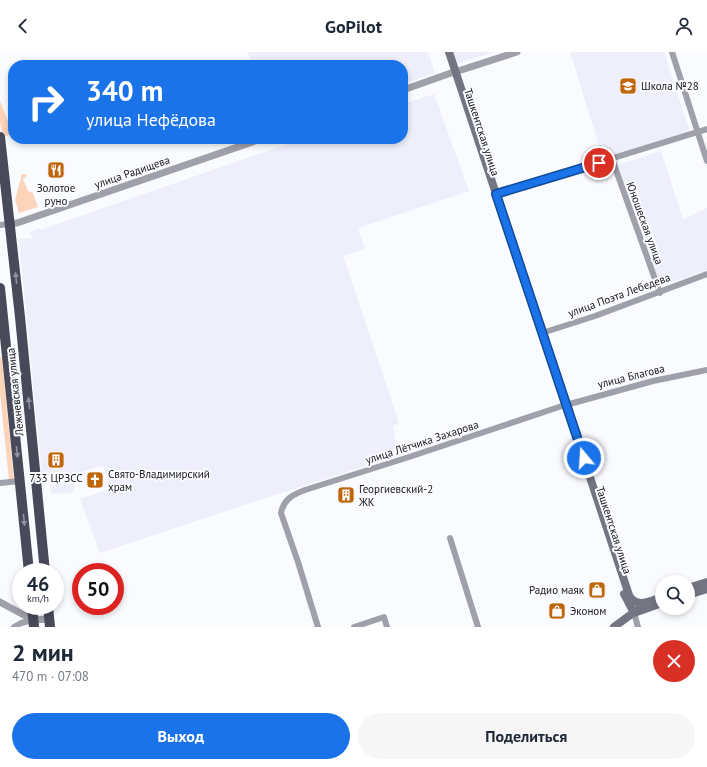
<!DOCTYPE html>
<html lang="ru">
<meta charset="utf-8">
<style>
body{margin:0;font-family:"PT Sans",sans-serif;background:#f6f6f7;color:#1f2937;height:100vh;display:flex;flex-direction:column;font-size:15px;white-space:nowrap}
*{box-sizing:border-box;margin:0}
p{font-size:13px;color:#747a83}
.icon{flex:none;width:22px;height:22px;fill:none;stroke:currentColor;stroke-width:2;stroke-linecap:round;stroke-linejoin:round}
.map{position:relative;height:575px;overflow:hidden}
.side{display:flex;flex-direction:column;background:#fff;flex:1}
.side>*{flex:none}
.guide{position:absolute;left:8px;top:8px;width:400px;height:84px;border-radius:16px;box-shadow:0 2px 6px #0003;background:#1a73e8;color:#fff;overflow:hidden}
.buttons{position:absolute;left:655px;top:523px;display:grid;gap:8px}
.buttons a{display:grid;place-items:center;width:40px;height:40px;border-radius:50%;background:#fff;box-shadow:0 2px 6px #0003;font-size:20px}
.speed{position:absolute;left:12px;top:511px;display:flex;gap:8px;font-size:20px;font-weight:700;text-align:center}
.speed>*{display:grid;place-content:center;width:52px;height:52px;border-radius:50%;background:#fff;box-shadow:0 2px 6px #0003;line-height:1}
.speed small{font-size:10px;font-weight:400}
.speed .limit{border:6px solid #d22;background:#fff;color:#111}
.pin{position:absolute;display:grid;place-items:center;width:34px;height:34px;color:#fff;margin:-17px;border:2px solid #fff;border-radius:50%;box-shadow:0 1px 4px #0007}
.me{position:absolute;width:44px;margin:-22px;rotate:342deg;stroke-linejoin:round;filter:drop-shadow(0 0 3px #0008)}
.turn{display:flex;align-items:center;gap:14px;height:84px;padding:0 12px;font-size:18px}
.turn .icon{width:52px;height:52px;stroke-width:2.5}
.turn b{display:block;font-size:28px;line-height:34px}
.round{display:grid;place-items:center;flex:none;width:42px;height:42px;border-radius:21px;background:#f6f6f7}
.summary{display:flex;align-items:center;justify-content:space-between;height:68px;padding:0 12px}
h1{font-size:24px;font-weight:700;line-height:30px}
.cta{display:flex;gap:8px;margin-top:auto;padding:8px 12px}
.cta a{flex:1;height:46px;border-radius:24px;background:#1a73e8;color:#fff;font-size:16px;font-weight:700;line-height:46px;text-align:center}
.cta a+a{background:#f6f6f7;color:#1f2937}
header{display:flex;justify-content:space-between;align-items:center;height:52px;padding:0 12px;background:#fff;font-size:18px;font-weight:700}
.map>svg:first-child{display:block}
.built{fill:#eeeffa}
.green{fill:#fbd4ba}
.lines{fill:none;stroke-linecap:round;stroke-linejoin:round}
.minor{stroke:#9fa0a9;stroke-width:6}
.tertiary{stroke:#9fa0a9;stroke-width:7}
.secondary{stroke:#747582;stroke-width:8}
.trunk{stroke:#484a5a;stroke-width:10}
.oneway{fill:#8f919c}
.route-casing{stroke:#114b97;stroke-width:10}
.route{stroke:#1a73e8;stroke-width:7}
.labels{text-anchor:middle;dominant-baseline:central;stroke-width:4;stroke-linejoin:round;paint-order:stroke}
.poi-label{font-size:11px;fill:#17181f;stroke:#fafbff;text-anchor:start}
.street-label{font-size:11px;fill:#17181f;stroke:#fafbff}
</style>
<header><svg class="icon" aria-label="back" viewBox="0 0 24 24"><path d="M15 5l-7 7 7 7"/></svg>GoPilot<svg class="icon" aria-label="person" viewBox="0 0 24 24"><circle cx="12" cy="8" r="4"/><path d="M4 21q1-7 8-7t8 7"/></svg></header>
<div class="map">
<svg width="707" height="575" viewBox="0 0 707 575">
<rect width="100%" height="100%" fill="#fafbff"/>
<path class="built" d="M248,0H428L435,21L403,32V13H252Z
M452,0H495L456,12Z
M570,0H664L690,80L603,106Z
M434,42L469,139L358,176L365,197L343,204L399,371L393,374L397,404L272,444L100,501L80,447L110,437L104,415L101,414L77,421L73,441L51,442L49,423H42L19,187L32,186L30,180L39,176L40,178L302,87H403V52Z
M661,99L683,167L707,156V218L661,234L617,113Z"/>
<path class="green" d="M0,49L12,80L13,82L3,85L0,71Z
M22,122H25L27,124L23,127L28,139L33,141L38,155L19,161L15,148Z
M0,304L2,307L14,428L9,429L0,341Z"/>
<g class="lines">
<path class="minor" d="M672,0L707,109
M612,107L660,241
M496,142L707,77
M0,173L10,172
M542,281L595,264L707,222
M566,353L653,329L707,318
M0,431L20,429
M450,486L478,575
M634,561L638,575
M14,575L21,571L33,568
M318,575L298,510L281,461C284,447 292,443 305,438L409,405L562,354
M354,575L384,565L387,575"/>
<path class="tertiary" d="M455,20L517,0
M403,38L451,21
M10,172L17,171L261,87
M0,550L33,568L50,567"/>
<path class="secondary" d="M449,0L629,543C636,557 651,549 662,545
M688,536L707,530
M624,542L634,561
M688,543L707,537
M634,561L662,551
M614,575L637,558"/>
<path class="trunk" d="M0,85L20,265L45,520
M0,236L29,520
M32,554L34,575
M48,554L50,575"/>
</g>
<defs><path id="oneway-solid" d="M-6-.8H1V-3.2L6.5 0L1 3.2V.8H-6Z"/></defs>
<g class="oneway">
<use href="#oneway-solid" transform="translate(16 226) rotate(-96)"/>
<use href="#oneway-solid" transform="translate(29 351) rotate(-96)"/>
<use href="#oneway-solid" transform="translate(17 400) rotate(84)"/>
<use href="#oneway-solid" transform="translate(24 468) rotate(85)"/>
</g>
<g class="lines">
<g class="route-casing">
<path id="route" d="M584,406L496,142L599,111"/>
</g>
<use href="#route" class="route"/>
</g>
<defs>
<g id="school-square" transform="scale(0.9)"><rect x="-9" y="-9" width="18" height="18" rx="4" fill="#bf650a" stroke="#fafbff"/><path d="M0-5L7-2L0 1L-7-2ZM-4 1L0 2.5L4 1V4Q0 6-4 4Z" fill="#fff"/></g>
<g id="restaurant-square" transform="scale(0.9)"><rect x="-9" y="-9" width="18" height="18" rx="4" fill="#bf650a" stroke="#fafbff"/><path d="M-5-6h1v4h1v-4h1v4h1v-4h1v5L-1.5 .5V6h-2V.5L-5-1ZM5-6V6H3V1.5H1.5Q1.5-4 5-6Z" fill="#fff"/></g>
<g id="building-square" transform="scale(0.9)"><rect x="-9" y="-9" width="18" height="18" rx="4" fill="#bf650a" stroke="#fafbff"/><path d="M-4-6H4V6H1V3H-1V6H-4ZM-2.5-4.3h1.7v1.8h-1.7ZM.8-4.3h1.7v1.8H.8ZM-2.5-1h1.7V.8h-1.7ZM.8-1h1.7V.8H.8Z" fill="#fff"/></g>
<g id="church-square" transform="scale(0.9)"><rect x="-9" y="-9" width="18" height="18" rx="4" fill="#bf650a" stroke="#fafbff"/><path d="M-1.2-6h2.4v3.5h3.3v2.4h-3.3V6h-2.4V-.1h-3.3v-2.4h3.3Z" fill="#fff"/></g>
<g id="shop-square" transform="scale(0.9)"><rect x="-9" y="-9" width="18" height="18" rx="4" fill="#bf650a" stroke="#fafbff"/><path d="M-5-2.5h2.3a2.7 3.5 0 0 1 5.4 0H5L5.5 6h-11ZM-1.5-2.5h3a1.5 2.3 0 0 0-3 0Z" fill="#fff"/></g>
</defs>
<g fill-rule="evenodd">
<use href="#school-square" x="628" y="34"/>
<use href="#restaurant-square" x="56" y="118"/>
<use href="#building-square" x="56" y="408"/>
<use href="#church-square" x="95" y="428"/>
<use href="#building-square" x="346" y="443"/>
<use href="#shop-square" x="597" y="538"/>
<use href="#shop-square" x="557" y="559"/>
</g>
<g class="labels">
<g class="poi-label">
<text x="641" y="34">Школа №28</text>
<text x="56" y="136" text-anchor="middle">Золотое<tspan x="56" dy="13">руно</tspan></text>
<text x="108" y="422">Свято-Владимирский<tspan x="108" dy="13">храм</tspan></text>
<text x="56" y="426" text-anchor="middle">733 ЦРЗСС</text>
<text x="359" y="437">Георгиевский-2<tspan x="359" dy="13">ЖК</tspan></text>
<text x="584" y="538" text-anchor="end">Радио маяк</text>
<text x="570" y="559">Эконом</text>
</g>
<g class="street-label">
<text transform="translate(482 80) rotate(72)">Ташкентская улица</text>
<text transform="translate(132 120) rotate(-19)">улица Радищева</text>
<text transform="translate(645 171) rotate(70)">Юношеская улица</text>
<text transform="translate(619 243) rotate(-20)">улица Поэта Лебедева</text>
<text transform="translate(631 324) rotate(-14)">улица Благова</text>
<text transform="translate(15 340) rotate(-96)">Лежневская улица</text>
<text transform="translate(422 390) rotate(-18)">улица Лётчика Захарова</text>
<text transform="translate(614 478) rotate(72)">Ташкентская улица</text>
</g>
</g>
</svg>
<div class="buttons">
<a><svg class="icon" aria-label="search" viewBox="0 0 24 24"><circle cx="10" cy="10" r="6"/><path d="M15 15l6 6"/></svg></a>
</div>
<div class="speed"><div>46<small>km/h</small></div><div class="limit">50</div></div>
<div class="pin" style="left:599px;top:111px;background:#d93025"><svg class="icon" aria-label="arrive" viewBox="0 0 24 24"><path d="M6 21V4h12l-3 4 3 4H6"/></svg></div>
<svg class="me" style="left:584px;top:406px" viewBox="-20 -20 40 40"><circle r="17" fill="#1a73e8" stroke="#fff" stroke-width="3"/><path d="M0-11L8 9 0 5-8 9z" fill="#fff"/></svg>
<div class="guide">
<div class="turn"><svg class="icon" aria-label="right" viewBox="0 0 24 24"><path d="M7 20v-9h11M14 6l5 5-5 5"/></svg><div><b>340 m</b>улица Нефёдова</div></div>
</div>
</div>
<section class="side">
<div class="summary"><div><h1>2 мин</h1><p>470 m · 07:08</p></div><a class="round" style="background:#d93025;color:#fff"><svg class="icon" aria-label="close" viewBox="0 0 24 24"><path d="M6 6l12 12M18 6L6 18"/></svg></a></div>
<div class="cta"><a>Выход</a><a>Поделиться</a></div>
</section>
